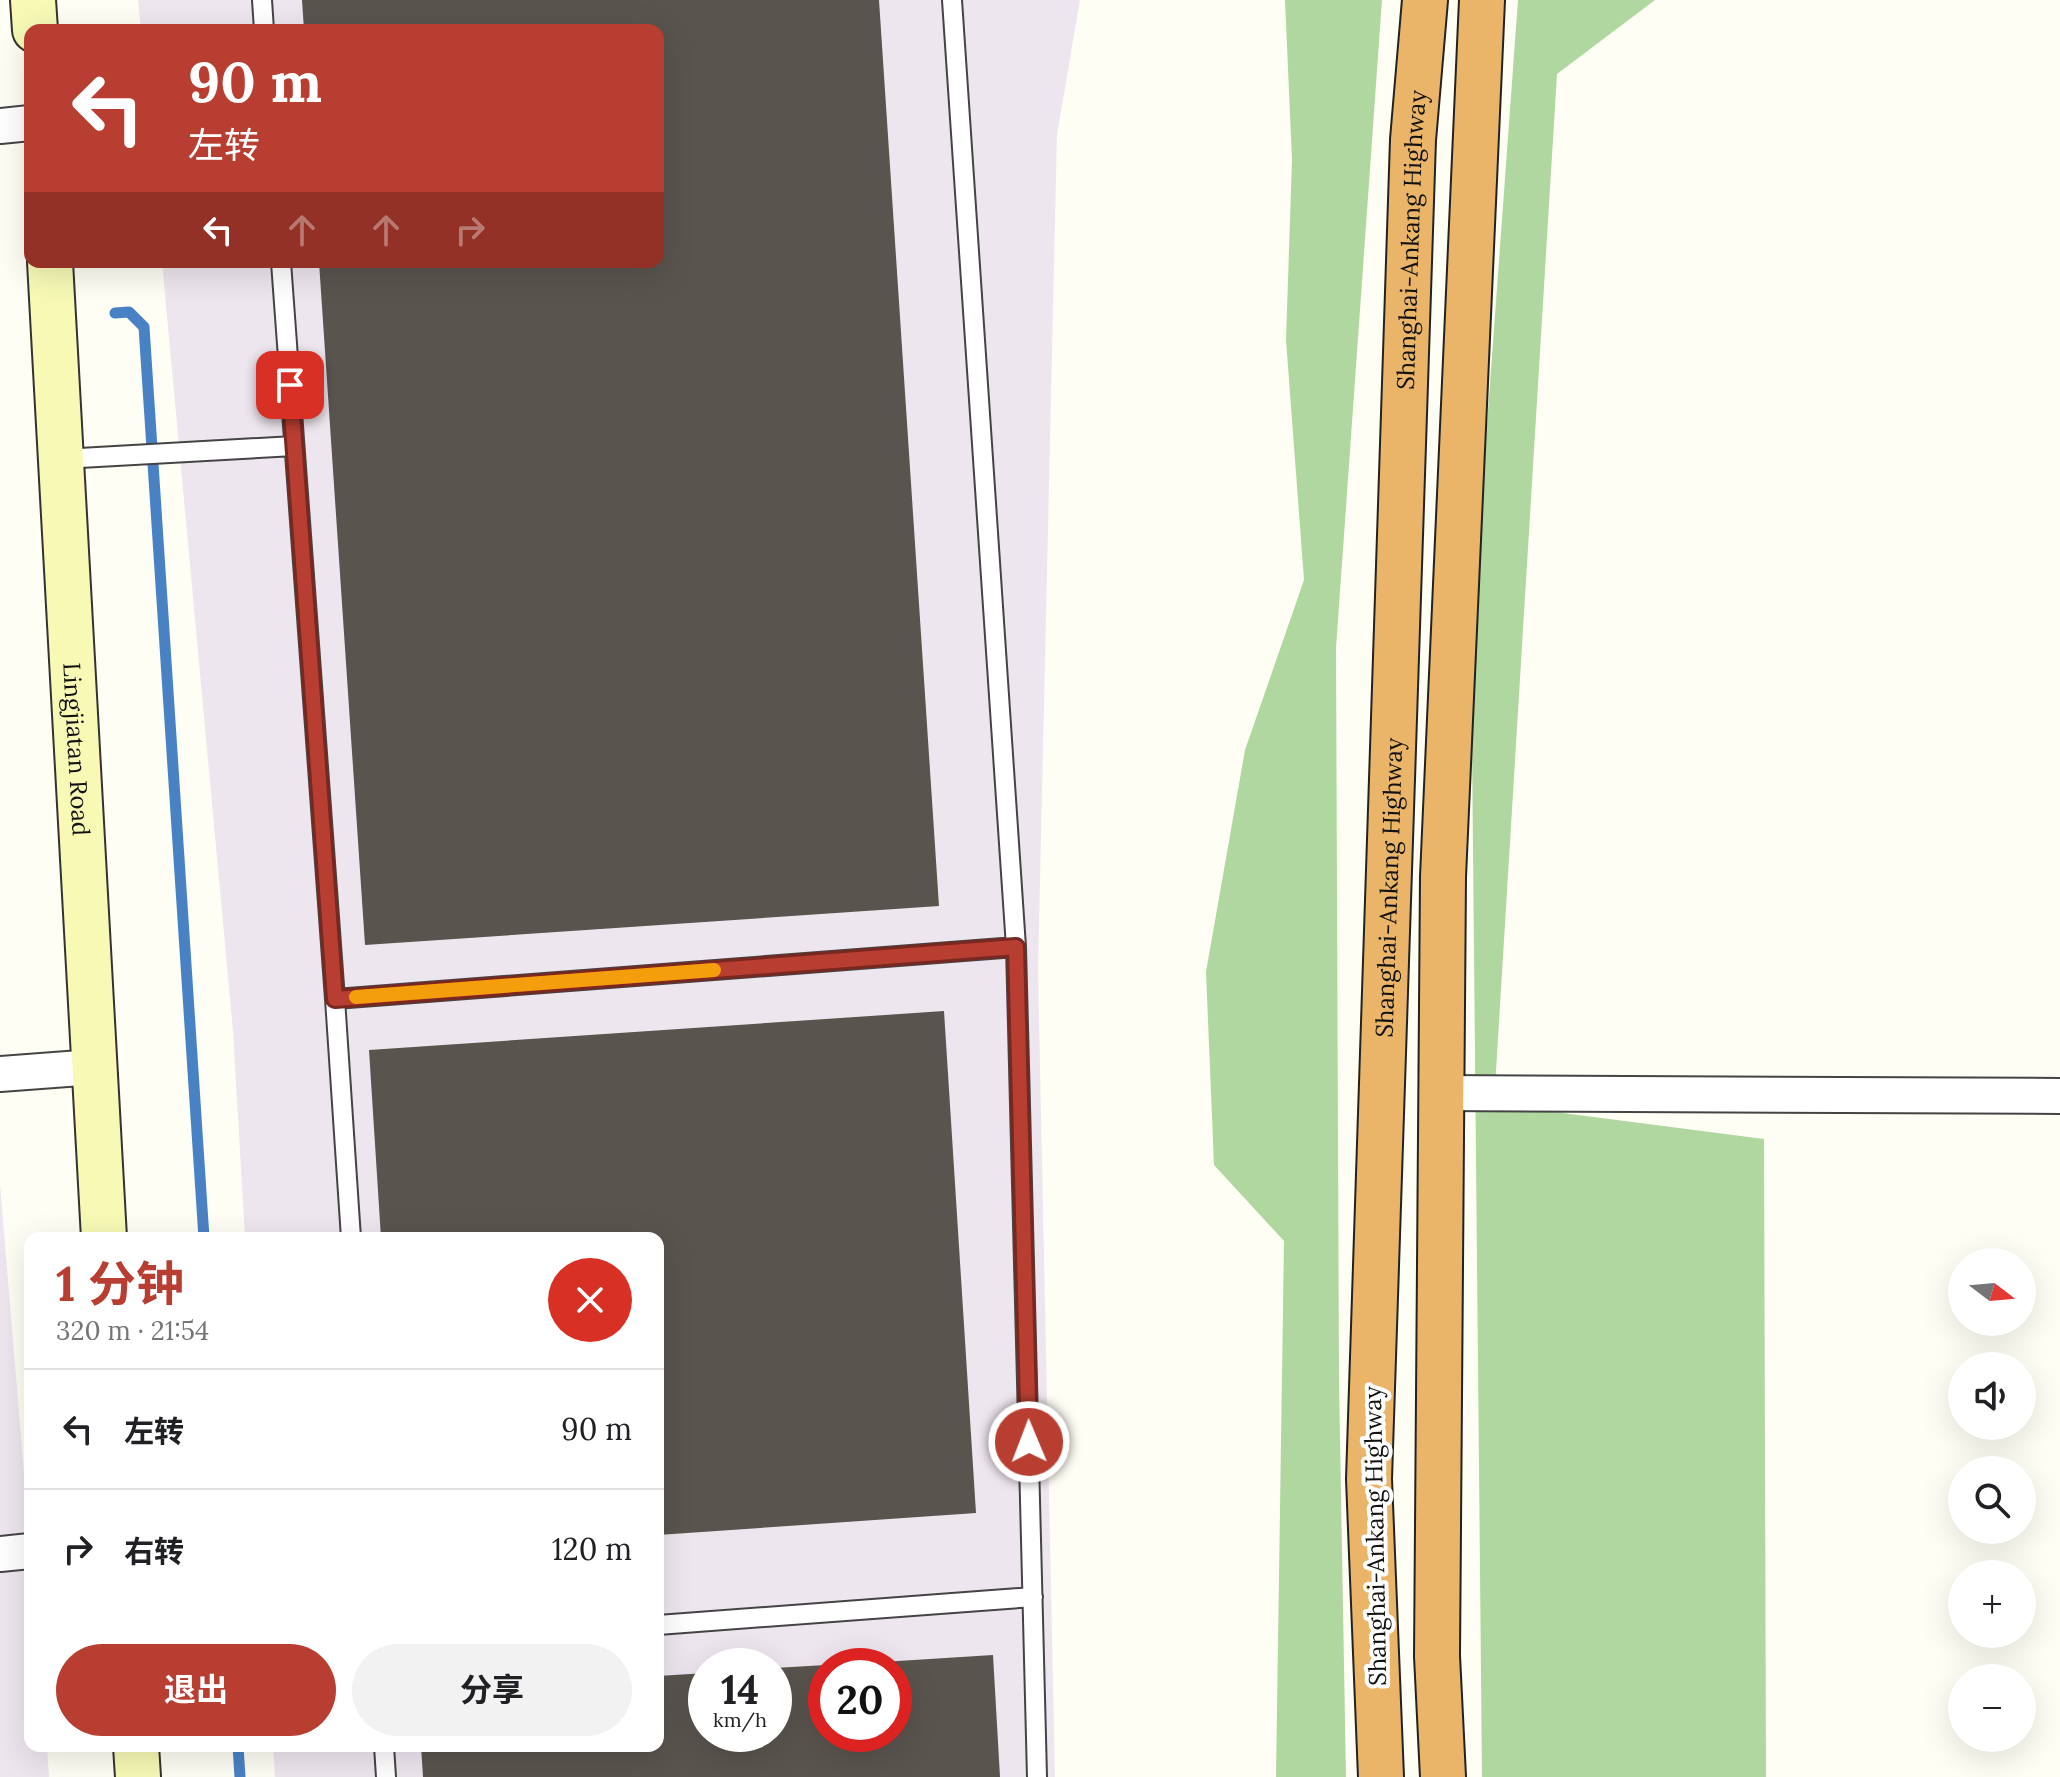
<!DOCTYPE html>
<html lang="zh">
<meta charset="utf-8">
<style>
body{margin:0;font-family:Lora,"Noto Sans SC",serif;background:#f2f2f2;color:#202124;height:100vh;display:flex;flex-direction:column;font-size:30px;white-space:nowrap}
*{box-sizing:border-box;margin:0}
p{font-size:26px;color:#757577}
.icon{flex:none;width:44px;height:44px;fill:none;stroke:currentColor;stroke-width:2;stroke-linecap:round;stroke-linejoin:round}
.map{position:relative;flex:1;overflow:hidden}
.panel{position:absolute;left:24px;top:1232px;width:640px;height:520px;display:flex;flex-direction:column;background:#fff;border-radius:16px;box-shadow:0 8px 32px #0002}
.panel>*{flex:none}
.top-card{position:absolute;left:24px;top:24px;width:640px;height:244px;border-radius:16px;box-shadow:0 8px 32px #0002;background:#b83e31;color:#fff;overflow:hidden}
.needle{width:52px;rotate:106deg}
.controls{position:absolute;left:1948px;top:1248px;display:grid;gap:16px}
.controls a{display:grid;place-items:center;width:88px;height:88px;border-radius:50%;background:#fff;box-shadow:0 8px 32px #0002;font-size:40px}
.speed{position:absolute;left:688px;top:1648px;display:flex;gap:16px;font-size:40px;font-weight:700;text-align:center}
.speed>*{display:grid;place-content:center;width:104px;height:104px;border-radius:50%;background:#fff;box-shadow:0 8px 32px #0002;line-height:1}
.speed small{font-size:20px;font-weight:400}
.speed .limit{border:12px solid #d22;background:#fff;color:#111}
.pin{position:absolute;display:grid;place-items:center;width:68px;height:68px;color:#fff;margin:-34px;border-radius:16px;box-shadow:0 4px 12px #0006}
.me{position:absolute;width:88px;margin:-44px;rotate:359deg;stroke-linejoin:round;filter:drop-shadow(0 0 6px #0008)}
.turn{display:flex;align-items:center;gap:28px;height:168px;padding:0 32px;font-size:36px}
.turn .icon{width:104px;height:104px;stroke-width:2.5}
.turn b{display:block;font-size:56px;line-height:68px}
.lanes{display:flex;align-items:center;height:76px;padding:0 32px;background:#0003;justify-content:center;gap:40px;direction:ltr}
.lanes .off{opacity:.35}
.round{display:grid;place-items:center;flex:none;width:84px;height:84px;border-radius:42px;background:#f2f2f2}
.head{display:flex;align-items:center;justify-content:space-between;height:136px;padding:0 32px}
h1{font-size:48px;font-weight:700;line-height:60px;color:#b83e31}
.primary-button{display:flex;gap:16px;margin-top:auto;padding:16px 32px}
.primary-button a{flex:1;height:92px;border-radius:48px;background:#b83e31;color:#fff;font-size:32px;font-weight:700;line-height:92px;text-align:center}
.primary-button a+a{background:#f2f2f2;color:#202124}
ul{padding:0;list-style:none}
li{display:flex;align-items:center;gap:24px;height:120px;padding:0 32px;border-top:2px solid #e0e0e0}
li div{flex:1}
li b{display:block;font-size:30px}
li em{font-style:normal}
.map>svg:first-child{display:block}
.industrial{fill:#eee6ee;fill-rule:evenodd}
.forest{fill:#b1d7a0}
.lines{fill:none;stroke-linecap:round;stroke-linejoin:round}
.stream{stroke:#4982c4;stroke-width:11}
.building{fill:#59544e}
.lane-casing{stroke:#444;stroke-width:22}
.street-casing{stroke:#444;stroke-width:38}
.secondary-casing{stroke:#333;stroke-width:48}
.highway-casing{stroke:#222;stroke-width:48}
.lane{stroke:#fff;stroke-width:18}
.street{stroke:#fff;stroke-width:34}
.secondary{stroke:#f7f9b5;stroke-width:44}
.highway{stroke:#eab568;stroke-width:44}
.route-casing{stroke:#782820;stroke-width:20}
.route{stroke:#b83e31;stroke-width:14}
.slow{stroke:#f59e0b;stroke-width:14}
.labels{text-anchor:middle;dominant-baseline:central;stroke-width:8;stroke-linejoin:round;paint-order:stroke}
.street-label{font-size:24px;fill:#111;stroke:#fff}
</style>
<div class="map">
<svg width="2060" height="1777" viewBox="0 0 2060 1777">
<rect width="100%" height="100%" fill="#fefef5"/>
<path class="industrial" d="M138,0H1080L1057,135L1038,971L1055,1777H275L273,1746H658V1238H245L233,1031L162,262H658V30H141ZM706,1666H774V1734H706ZM826,1666H894V1734H826Z
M0,1184L30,1545V1746H47L49,1777H0Z"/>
<path class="forest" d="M1285,0H1382L1336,648L1339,1382L1346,1777H1276L1284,1241L1214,1165L1206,972L1245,750L1304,580L1286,340L1292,160Z
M1518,0H1655L1557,74L1494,1104L1764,1139L1766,1777H1482L1471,644Z"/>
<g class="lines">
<path class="stream" d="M115,313L129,312L144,327L204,1238
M238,1746L240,1777"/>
</g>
<path class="building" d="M302,0H879L939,906L365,945L319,262H658V30H304Z
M944,1011L976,1513L658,1535V1238H381L369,1050Z
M993,1655L1000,1777H423L421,1746H658V1676L706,1673V1734H774V1668L826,1665V1734H894V1666H850V1664Z"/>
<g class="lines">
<g class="lane-casing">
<path id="lane" d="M262,0L264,30
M952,0L1016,947L1037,1777
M281,262L335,999L1016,947
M62,459L294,446
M335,999L351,1238
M658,1625L1033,1597
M384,1746L386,1777"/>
</g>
<g class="street-casing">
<path id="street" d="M0,126L30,123
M0,1074L94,1067
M1442,1093L2060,1096
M0,1554L30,1551"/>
</g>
<g class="secondary-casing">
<g id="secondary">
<path d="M33,0L35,30"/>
<path id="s1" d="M50,262L104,1238"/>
<path d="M136,1746L138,1777"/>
</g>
</g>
<g class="highway-casing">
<g id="highway">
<path id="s2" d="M1381,1777L1369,1479L1413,140L1425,0"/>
<path d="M1443,1777L1437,1656L1443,877L1482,0"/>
</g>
</g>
<use href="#lane" class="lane"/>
<use href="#street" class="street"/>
<use href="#secondary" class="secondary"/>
<use href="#highway" class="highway"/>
</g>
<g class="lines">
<g class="route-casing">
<path id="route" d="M290,385L335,999L1016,947L1029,1442"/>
</g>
<use href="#route" class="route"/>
<path class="slow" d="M356,997L714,970"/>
</g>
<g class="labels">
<g class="street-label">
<text stroke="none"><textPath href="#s2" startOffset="1538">Shanghai-Ankang Highway</textPath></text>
<text stroke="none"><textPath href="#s1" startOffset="488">Lingjiatan Road</textPath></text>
<text stroke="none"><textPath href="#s2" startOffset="890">Shanghai-Ankang Highway</textPath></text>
<text transform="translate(1375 1536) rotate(-91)">Shanghai-Ankang Highway</text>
</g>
</g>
</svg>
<div class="controls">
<a><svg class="needle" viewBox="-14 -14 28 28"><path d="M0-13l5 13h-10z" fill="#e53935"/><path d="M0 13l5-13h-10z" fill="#757577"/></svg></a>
<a><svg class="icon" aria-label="sound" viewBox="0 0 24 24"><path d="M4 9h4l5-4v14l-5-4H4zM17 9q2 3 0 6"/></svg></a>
<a><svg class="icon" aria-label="search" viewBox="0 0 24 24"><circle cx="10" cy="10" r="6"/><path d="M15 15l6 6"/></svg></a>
<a>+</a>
<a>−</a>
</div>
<div class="speed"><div>14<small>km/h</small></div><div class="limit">20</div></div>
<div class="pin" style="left:290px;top:385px;background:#d93025"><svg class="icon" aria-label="arrive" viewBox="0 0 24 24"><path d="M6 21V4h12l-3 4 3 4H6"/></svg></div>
<svg class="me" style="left:1029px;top:1442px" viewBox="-20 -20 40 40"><circle r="17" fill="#b83e31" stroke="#fff" stroke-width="3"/><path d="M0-11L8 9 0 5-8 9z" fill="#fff"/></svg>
<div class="top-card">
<div class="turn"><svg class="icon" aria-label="left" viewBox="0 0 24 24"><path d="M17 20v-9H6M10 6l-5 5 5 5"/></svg><div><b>90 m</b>左转</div></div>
<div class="lanes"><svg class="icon" aria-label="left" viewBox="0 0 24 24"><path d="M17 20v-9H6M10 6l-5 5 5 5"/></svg><svg class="icon off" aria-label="ahead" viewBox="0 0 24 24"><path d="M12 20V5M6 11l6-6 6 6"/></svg><svg class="icon off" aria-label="ahead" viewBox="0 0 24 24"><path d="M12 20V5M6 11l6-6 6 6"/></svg><svg class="icon off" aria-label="right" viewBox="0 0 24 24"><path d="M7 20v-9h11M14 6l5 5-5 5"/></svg></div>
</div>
<section class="panel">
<div class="head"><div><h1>1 分钟</h1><p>320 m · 21:54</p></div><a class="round" style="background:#d93025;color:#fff"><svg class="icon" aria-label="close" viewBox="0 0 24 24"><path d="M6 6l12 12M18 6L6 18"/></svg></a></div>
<ul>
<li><svg class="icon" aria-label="left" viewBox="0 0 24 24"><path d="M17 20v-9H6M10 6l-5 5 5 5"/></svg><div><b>左转</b></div><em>90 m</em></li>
<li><svg class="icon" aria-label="right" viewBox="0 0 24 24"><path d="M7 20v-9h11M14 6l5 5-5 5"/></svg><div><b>右转</b></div><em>120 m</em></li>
</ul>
<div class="primary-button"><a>退出</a><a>分享</a></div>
</section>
</div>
